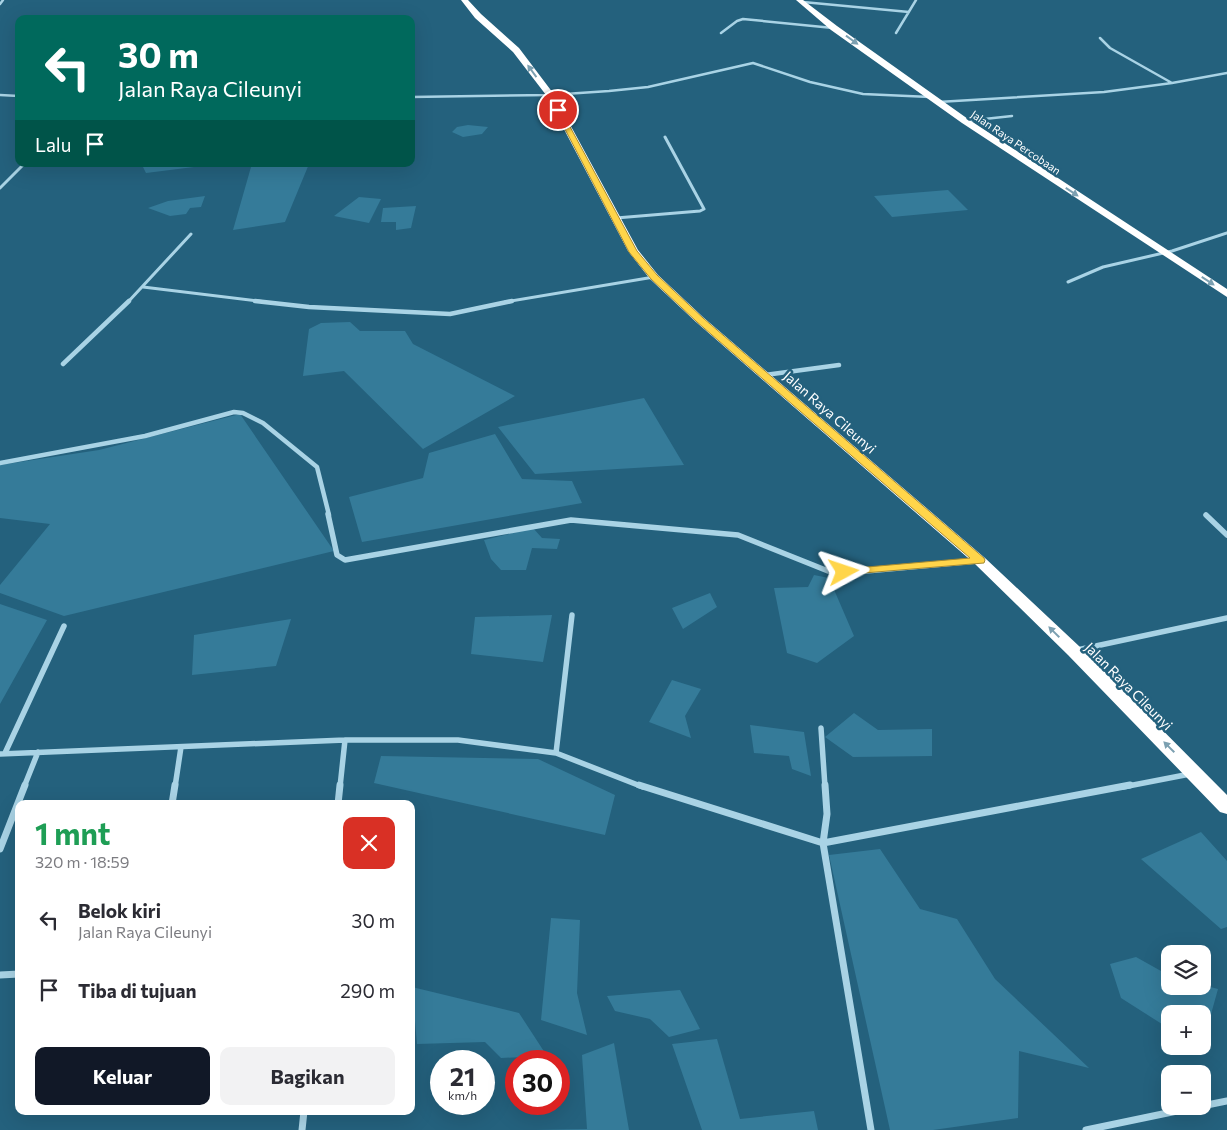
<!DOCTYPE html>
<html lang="id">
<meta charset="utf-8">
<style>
body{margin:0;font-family:Commissioner,sans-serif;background:#f2f2f3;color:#2b2b33;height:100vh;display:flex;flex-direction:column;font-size:19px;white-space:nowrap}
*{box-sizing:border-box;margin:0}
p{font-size:16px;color:#7c7c81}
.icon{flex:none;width:28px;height:28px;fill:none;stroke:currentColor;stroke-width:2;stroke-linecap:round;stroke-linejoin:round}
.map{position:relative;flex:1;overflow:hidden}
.drawer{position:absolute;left:15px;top:800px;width:400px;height:315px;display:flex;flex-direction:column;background:#fff;border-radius:10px;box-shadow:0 5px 20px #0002}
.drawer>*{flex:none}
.hud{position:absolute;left:15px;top:15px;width:400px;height:152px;border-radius:10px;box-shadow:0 5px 20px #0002;background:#00695c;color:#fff;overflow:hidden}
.controls{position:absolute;left:1161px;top:945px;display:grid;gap:10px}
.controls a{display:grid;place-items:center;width:50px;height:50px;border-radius:10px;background:#fff;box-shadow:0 5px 20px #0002;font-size:25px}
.speed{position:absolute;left:430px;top:1050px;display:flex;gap:10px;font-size:25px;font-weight:700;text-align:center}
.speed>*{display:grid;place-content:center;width:65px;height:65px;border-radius:50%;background:#fff;box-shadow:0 5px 20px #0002;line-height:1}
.speed small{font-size:12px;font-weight:400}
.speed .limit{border:8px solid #d22;background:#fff;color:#111}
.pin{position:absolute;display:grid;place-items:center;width:42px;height:42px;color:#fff;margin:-21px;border:2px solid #fff;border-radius:50%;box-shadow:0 1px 5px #0007}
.me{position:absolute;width:55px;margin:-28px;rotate:85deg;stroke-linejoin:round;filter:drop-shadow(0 0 4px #0008)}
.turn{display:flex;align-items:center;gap:18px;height:105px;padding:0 20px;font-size:22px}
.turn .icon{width:65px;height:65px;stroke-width:2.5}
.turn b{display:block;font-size:35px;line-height:42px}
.then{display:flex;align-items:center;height:48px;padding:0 20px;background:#0003;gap:10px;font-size:19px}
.round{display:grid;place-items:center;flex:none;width:52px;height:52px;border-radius:10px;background:#f2f2f3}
.headline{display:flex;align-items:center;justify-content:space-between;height:85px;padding:0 20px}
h1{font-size:30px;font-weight:700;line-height:38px;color:#1e9e55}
.button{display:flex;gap:10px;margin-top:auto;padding:10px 20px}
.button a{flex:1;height:58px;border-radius:10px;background:#111827;color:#fff;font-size:20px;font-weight:700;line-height:58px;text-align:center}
.button a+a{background:#f2f2f3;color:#2b2b33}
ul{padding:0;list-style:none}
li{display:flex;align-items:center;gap:15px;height:70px;padding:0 20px}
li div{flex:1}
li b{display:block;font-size:19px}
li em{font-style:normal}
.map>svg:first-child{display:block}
.green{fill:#357b99}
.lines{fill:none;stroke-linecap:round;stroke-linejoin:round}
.street-far4{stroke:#a9d3e5;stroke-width:2.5}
.street-far3{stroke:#a9d3e5;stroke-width:3}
.street-far2{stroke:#a9d3e5;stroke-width:4.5}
.street-far1{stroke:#a9d3e5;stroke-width:5.5}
.street{stroke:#a9d3e5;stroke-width:7}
.highway{fill:#fff;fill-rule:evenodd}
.oneway{fill:#7ca0b1}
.route{fill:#ffd54a;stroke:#a68a30}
.labels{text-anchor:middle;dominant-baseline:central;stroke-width:5;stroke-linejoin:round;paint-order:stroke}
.far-street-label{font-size:11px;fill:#fff;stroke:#24617d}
.street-label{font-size:14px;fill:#fff;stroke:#24617d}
</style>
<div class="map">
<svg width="1227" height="1130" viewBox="0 0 1227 1130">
<rect width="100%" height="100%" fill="#24617d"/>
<path class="green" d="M468,125L488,127L482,134L463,137L452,132L457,127Z
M156,164H194V167L146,173L143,167Z
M294,164H309L285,222L233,230L251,167Z
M948,190L968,210L892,217L874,196Z
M205,196L201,207L190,208L186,214L170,216L148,208L168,201Z
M359,197L381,199L369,223L334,216Z
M416,206L411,228L396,230V222H381L383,208Z
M350,322L360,331H405L413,344L515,396L423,449L344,371L303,376L309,329L321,323Z
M644,398L684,465L535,474L498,427Z
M240,414L334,551L64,616L0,593V585L50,524L0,518V465L99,450Z
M495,434L522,479L572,481L582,503L362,542L349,497L423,478L429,453Z
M533,528L542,538L560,539L557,549L532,548L526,570H501L491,559L484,540Z
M814,575L829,578L854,636L817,663L787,653L774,588L808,587Z
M710,593L717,607L683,629L672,608Z
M0,604L47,620L0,704Z
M552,615L543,662L471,654L475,617Z
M291,619L276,666L192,675L194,635Z
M672,680L701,689L685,716L691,738L649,722Z
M854,713L878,730L932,729V756L853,757L825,737Z
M750,725L804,732L811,776L792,769L789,756L754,753Z
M381,756L538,759L615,795L605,835L374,783Z
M1201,832L1227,861V927L1221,929L1141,859Z
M880,849L920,909L957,919L995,979L1089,1068L1019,1051L1018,1118L933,1130H890L829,855Z
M551,918L580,920L577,993L587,1035L541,1020Z
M1136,957L1170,976V986L1203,985L1218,989L1208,1025H1203L1202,1014H1170V1026H1165L1121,998L1110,964Z
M412,987L519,1013L547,1056L501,1058L485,1042L417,1044Z
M680,990L700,1029L669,1037L650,1019L615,1011L607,996Z
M717,1039L740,1119L814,1111L818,1130H702L672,1044Z
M614,1043L629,1130H535L587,1129L582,1055Z"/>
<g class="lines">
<path class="street-far4" d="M803,2L909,12
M0,4L3,0
M721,33L737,21L743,19L833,28
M896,33L916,0
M1172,83L1227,73
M0,95L19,96
M411,97L550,95L609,91L648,87L753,63L810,82L863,94L930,97
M938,102L1104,92L1172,83L1110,48L1100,38
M966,121L1012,116"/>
<path class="street-far3" d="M0,188L24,164
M616,218L700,211L704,209L665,137
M1068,282L1103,267L1172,251L1227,233
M143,287L266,302
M128,302L191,234
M505,302L654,277"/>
<path class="street-far2" d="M255,301L309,307L450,314L512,301
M63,364L129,301
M765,375L839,365
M0,463L145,436L234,412L243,413L263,423L317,467L329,515"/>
<path class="street-far1" d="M328,514L337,555L345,560L571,520L738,535L828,571L844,573L977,561
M1206,515L1227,535
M1077,650L1227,618
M821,728L825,787
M5,753L64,626
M556,753L572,615
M0,754L345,740H458L556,753L643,787
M24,787L38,752
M175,787L181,747
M340,787L345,740
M1123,787L1190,774"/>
<path class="street" d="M639,785L823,843L1130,785
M825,785L827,814L823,843L871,1130
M172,804L175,785
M338,804L340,785
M0,849L25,785
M0,975L19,974
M1202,1106L1227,1101
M302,1130L304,1111
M1086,1130L1201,1106"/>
<path class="highway" d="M461,0H468L481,14L519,48L553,93L638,250L658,275L704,318L985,558L1080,647L1227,795V814L1220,812L1068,655L975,564L696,322L650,279L628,251L546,95L513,52L475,18Z
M796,0H803L837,26L968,119L1227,289V297L962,123L831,30Z"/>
</g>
<defs><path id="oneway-solid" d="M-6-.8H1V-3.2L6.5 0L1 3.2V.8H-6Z" transform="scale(1.25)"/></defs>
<g class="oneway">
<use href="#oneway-solid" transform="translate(852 40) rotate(36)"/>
<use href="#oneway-solid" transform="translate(532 71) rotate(-126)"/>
<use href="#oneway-solid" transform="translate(1072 192) rotate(33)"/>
<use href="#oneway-solid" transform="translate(1208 281) rotate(33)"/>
<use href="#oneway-solid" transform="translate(1054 632) rotate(-135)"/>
<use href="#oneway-solid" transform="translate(1169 747) rotate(-135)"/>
</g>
<path class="route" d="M558,108L561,110L637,251L657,275L703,318L984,558L985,560L984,563L840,575L838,572L840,570L844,569L970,558L697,322L651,279L629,252L555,110Z"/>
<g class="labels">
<g class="far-street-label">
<text transform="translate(1016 142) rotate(34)">Jalan Raya Percobaan</text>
</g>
<g class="street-label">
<text transform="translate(830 412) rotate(41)">Jalan Raya Cileunyi</text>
<text transform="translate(1129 686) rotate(45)">Jalan Raya Cileunyi</text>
</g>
</g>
</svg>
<div class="controls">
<a><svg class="icon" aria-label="layers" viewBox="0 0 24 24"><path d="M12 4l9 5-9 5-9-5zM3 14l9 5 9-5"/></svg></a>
<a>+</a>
<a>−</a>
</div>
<div class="speed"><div>21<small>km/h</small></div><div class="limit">30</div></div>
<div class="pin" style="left:558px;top:110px;background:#d93025"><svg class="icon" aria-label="arrive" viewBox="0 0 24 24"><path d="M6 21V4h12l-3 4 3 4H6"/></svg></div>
<svg class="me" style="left:844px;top:572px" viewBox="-20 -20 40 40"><path d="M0-17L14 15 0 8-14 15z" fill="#ffd54a" stroke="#fff" stroke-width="4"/></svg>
<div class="hud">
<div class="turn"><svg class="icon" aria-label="left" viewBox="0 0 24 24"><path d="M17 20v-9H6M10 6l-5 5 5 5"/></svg><div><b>30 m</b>Jalan Raya Cileunyi</div></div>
<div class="then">Lalu<svg class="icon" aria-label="arrive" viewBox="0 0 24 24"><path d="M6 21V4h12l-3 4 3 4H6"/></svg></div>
</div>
<section class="drawer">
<div class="headline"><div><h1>1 mnt</h1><p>320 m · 18:59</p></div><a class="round" style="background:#d93025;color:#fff"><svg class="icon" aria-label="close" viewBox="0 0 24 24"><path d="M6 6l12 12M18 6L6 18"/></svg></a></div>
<ul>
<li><svg class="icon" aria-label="left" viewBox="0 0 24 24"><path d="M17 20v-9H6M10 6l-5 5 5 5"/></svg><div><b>Belok kiri</b><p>Jalan Raya Cileunyi</p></div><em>30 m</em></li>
<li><svg class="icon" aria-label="arrive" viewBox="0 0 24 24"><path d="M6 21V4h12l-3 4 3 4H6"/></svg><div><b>Tiba di tujuan</b></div><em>290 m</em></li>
</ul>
<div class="button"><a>Keluar</a><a>Bagikan</a></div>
</section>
</div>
